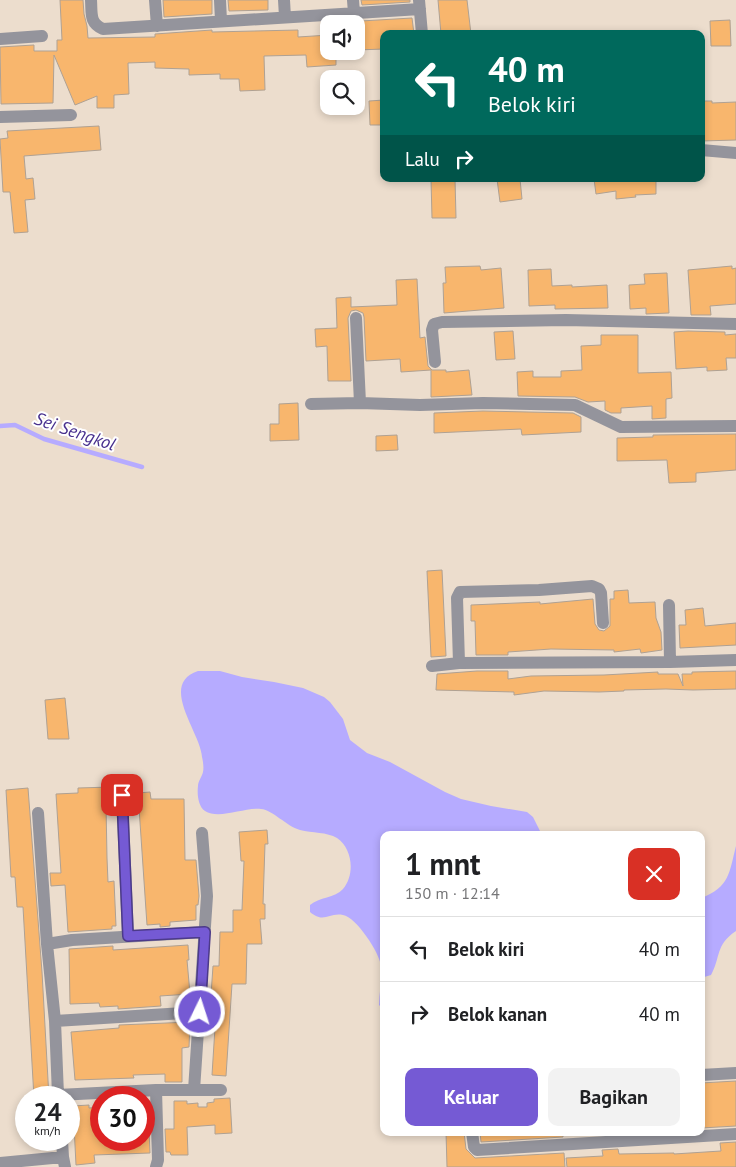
<!DOCTYPE html>
<html lang="id">
<meta charset="utf-8">
<style>
body{margin:0;font-family:"PT Sans",sans-serif;background:#f2f2f2;color:#202124;height:100vh;display:flex;flex-direction:column;font-size:19px;white-space:nowrap}
*{box-sizing:border-box;margin:0}
p{font-size:16px;color:#757577}
.icon{flex:none;width:28px;height:28px;fill:none;stroke:currentColor;stroke-width:2;stroke-linecap:round;stroke-linejoin:round}
.map{position:relative;flex:1;overflow:hidden}
.side{position:absolute;left:380px;top:831px;width:325px;height:305px;display:flex;flex-direction:column;background:#fff;border-radius:10px;box-shadow:0 2px 8px #0003}
.side>*{flex:none}
.top-card{position:absolute;left:380px;top:30px;width:325px;height:152px;border-radius:10px;box-shadow:0 2px 8px #0003;background:#00695c;color:#fff;overflow:hidden}
.fabs{position:absolute;left:320px;top:15px;display:grid;gap:10px}
.fabs a{display:grid;place-items:center;width:45px;height:45px;border-radius:10px;background:#fff;box-shadow:0 2px 8px #0003;font-size:25px}
.speed{position:absolute;left:15px;top:1086px;display:flex;gap:10px;font-size:25px;font-weight:700;text-align:center}
.speed>*{display:grid;place-content:center;width:65px;height:65px;border-radius:50%;background:#fff;box-shadow:0 2px 8px #0003;line-height:1}
.speed small{font-size:12px;font-weight:400}
.speed .limit{border:8px solid #d22;background:#fff;color:#111}
.pin{position:absolute;display:grid;place-items:center;width:42px;height:42px;color:#fff;margin:-21px;border-radius:10px;box-shadow:0 2px 8px #0006}
.me{position:absolute;width:55px;margin:-28px;rotate:4deg;stroke-linejoin:round;filter:drop-shadow(0 0 4px #0008)}
.turn{display:flex;align-items:center;gap:18px;height:105px;padding:0 25px;font-size:22px}
.turn .icon{width:65px;height:65px;stroke-width:2.5}
.turn b{display:block;font-size:35px;line-height:42px}
.then{display:flex;align-items:center;height:48px;padding:0 25px;background:#0003;gap:10px;font-size:19px}
.round{display:grid;place-items:center;flex:none;width:52px;height:52px;border-radius:10px;background:#f2f2f2}
.head{display:flex;align-items:center;justify-content:space-between;height:85px;padding:0 25px}
h1{font-size:30px;font-weight:800;line-height:38px}
.action{display:flex;gap:10px;margin-top:auto;padding:10px 25px}
.action a{flex:1;height:58px;border-radius:10px;background:#755ad4;color:#fff;font-size:20px;font-weight:800;line-height:58px;text-align:center}
.action a+a{background:#f2f2f2;color:#202124}
ul{padding:0;list-style:none}
li{display:flex;align-items:center;gap:15px;height:65px;padding:0 25px;border-top:1px solid #e0e0e0}
li div{flex:1}
li b{display:block;font-size:19px}
li em{font-style:normal}
.map>svg:first-child{display:block}
.water{fill:#b6abff}
.lines{fill:none;stroke-linecap:round;stroke-linejoin:round}
.stream{stroke:#b6abff;stroke-width:4.5}
.building{fill:#f8b66d;stroke:#afa193}
.minor{stroke:#94949c;stroke-width:12}
.route-casing{stroke:#4c3a8a;stroke-width:12}
.route{stroke:#755ad4;stroke-width:9}
.labels{text-anchor:middle;dominant-baseline:central;stroke-width:4;stroke-linejoin:round;paint-order:stroke}
.water-label{font-size:18px;font-style:italic;fill:#48308e;stroke:#fff}
</style>
<div class="map">
<svg width="736" height="1167" viewBox="0 0 736 1167">
<rect width="100%" height="100%" fill="#ecddcd"/>
<path class="water" d="M198,671H220L242,677L274,682L303,688L324,697L330,702L343,719L350,740L367,753L390,762L445,792L461,799L491,806L527,812L533,817L542,835H384V919L381,926L384,950V1010L379,1005C379,991 383,980 381,966C380,953 356,917 343,915C329,912 324,924 310,912V905C319,897 335,898 343,889C355,875 353,849 337,838C327,832 312,833 300,830C286,826 273,810 261,809C245,807 219,820 205,811C198,806 197,794 198,786C198,781 202,777 203,772C204,768 203,761 202,757C201,733 158,684 198,671Z
M736,846V931C715,945 721,957 711,975L701,978V948L705,943V937L701,930V898C730,887 729,873 736,846Z"/>
<g class="lines">
<path class="stream" d="M0,426L15,425L44,439L142,467"/>
</g>
<path class="building" d="M60,0H83L84,14L87,26L88,38L155,37V34L212,30V32L298,30V37L329,35V51H336V65L307,67L306,55L264,56L265,90L240,91L239,79H220V74L189,75V69L155,68V62L128,63L129,94L114,95V108H97V96L75,105L54,55L53,103L1,104L0,47L34,45V51H57V40H62Z
M163,0H212V14L164,17Z
M228,0H268V10L229,11Z
M361,0H410V2L362,5Z
M438,0H467L471,34H441Z
M412,18L414,34H384V49L356,50V24H344V22Z
M730,20L731,46H711L710,21Z
M384,100V125H370L369,101Z
M701,101H712V103L736,102V140L701,141Z
M99,126L101,150L24,156L26,179L33,178L35,199L25,200L28,232L14,233L10,192H3L0,139L8,138L7,131Z
M431,179H455L456,218H432Z
M497,179H520L522,199L500,202Z
M594,179H656V194L635,195L636,197L616,199V191L596,194Z
M480,266L481,270L501,268L504,308L444,313L443,283H446L445,267Z
M732,266V269L736,268V304L710,306L711,315H691L688,270Z
M551,269L552,286L572,285V287L607,285L608,308L555,309V305L529,306L528,270Z
M667,273L669,313L646,314V308L630,309L629,285L645,284L644,274Z
M417,279L420,338L425,337L428,366L432,370H446V372L469,370L472,395L431,397V370L401,372L400,359L366,361L364,317L363,313L356,310L351,311L348,318L351,381H328L327,346L316,347L315,329L337,328L336,298L351,297V307L397,305L396,280Z
M513,331L515,359L496,360L494,332Z
M688,331L725,332V335L736,334V358H726L727,370L707,371V367L676,369L674,332Z
M601,335H638V373L671,372L672,398L666,399V418L652,419V406L621,408V413H611L605,410V401L588,402L575,397L518,396L517,372L533,371V377H561V371L582,370L581,346L601,345Z
M298,403L299,440L270,441V424H279V404Z
M483,411L573,413L581,417V432L522,435L521,429L434,433V413Z
M736,434V470L696,473V482L669,483L667,460L617,461V438L653,437V435Z
M397,435L398,450L376,451V436Z
M442,570L446,656L431,657L427,571Z
M628,590L629,603L655,602L656,618L661,632L662,650L641,653L640,649L614,652V650L551,649L508,652V655H476L475,621H471V605L540,602V604L593,599L595,624L599,630L604,631L610,626V599H614V591Z
M703,608L705,626L736,623V645L680,648L679,625H686L685,610Z
M477,671H508V679L531,676L604,675L658,672V674H678L683,686L682,674H692V672L736,671V689L693,690L666,689L624,690V691L599,692L544,691L514,695V692L436,690L437,674Z
M65,698L69,739H48L45,700Z
M111,787L112,804L106,805L107,858L108,882L114,881L116,926H112V929L68,932L65,885L51,886L50,873H61L56,794L78,793V788Z
M28,788L42,972L49,1098H34L23,907H17L15,877H11L6,790Z
M150,792L151,799H184L185,860H196L199,896L198,905H196V920L170,922V926L160,927V924L147,925L138,793Z
M267,830L268,844H265L263,904H265V919H260L262,944H247L246,984H232L226,1076L212,1075L217,996L211,995L213,966H219L220,932H233V910H242L244,861H241L239,832Z
M188,945L189,960H187L190,994L160,996L161,1006L118,1009V1006L100,1007L99,1003L70,1004L69,949L113,946V950Z
M190,1022L189,1047L182,1048V1082H165V1074L133,1075L134,1078L75,1080L71,1032L119,1028V1025Z
M736,1081V1126L701,1128V1083Z
M230,1098L232,1133L215,1134V1125L187,1127L188,1155H171L170,1152H166L165,1129H174V1101H187V1104L198,1103V1107H207V1103L214,1102V1099Z
M89,1105V1108L101,1107V1140H144V1130H149L150,1153L94,1155L95,1163L76,1165L73,1106Z
M446,1132H464L466,1149L475,1158L564,1153L565,1167H447Z
M480,1132H563V1137L481,1142Z
M736,1142V1167H567L566,1158L603,1156L602,1150L618,1149L619,1154L674,1153V1154L721,1151L720,1143Z"/>
<g class="lines">
<path class="minor" d="M91,0C92,13 89,23 103,29L420,9
M155,0L157,26
M220,0L221,21
M284,0L285,17
M353,0L354,13
M419,0L422,34
M0,39L42,36
M0,117L71,115
M701,150L736,153
M356,318L360,403
M435,362L432,330L434,324L442,322L566,320L736,324
M311,404L360,403L420,405L483,403L575,405L621,427L736,426
M669,605L670,662
M459,663L457,598L460,592L539,590L592,586L599,589L601,593L603,623
M432,666L459,663L670,662L736,660
M122,795L128,936
M38,813L47,944
M55,1021L200,1012
M701,1075L736,1073
M156,1090H221
M194,1090L207,896L202,833
M472,1132L474,1147L477,1150L736,1134
M62,1140L63,1157
M0,1163L63,1157L65,1167
M156,1167L158,1160L156,1090L58,1095L55,1021L47,944L72,940L205,932"/>
</g>
<g class="lines">
<g class="route-casing">
<path id="route" d="M122,795L128,936L205,932L200,1012"/>
</g>
<use href="#route" class="route"/>
</g>
<g class="labels">
<g class="water-label">
<text transform="translate(75 431) rotate(19)">Sei Sengkol</text>
</g>
</g>
</svg>
<div class="fabs">
<a><svg class="icon" aria-label="sound" viewBox="0 0 24 24"><path d="M4 9h4l5-4v14l-5-4H4zM17 9q2 3 0 6"/></svg></a>
<a><svg class="icon" aria-label="search" viewBox="0 0 24 24"><circle cx="10" cy="10" r="6"/><path d="M15 15l6 6"/></svg></a>
</div>
<div class="speed"><div>24<small>km/h</small></div><div class="limit">30</div></div>
<div class="pin" style="left:122px;top:795px;background:#d93025"><svg class="icon" aria-label="arrive" viewBox="0 0 24 24"><path d="M6 21V4h12l-3 4 3 4H6"/></svg></div>
<svg class="me" style="left:200px;top:1012px" viewBox="-20 -20 40 40"><circle r="17" fill="#755ad4" stroke="#fff" stroke-width="3"/><path d="M0-11L8 9 0 5-8 9z" fill="#fff"/></svg>
<div class="top-card">
<div class="turn"><svg class="icon" aria-label="left" viewBox="0 0 24 24"><path d="M17 20v-9H6M10 6l-5 5 5 5"/></svg><div><b>40 m</b>Belok kiri</div></div>
<div class="then">Lalu<svg class="icon" aria-label="right" viewBox="0 0 24 24"><path d="M7 20v-9h11M14 6l5 5-5 5"/></svg></div>
</div>
<section class="side">
<div class="head"><div><h1>1 mnt</h1><p>150 m · 12:14</p></div><a class="round" style="background:#d93025;color:#fff"><svg class="icon" aria-label="close" viewBox="0 0 24 24"><path d="M6 6l12 12M18 6L6 18"/></svg></a></div>
<ul>
<li><svg class="icon" aria-label="left" viewBox="0 0 24 24"><path d="M17 20v-9H6M10 6l-5 5 5 5"/></svg><div><b>Belok kiri</b></div><em>40 m</em></li>
<li><svg class="icon" aria-label="right" viewBox="0 0 24 24"><path d="M7 20v-9h11M14 6l5 5-5 5"/></svg><div><b>Belok kanan</b></div><em>40 m</em></li>
</ul>
<div class="action"><a>Keluar</a><a>Bagikan</a></div>
</section>
</div>
